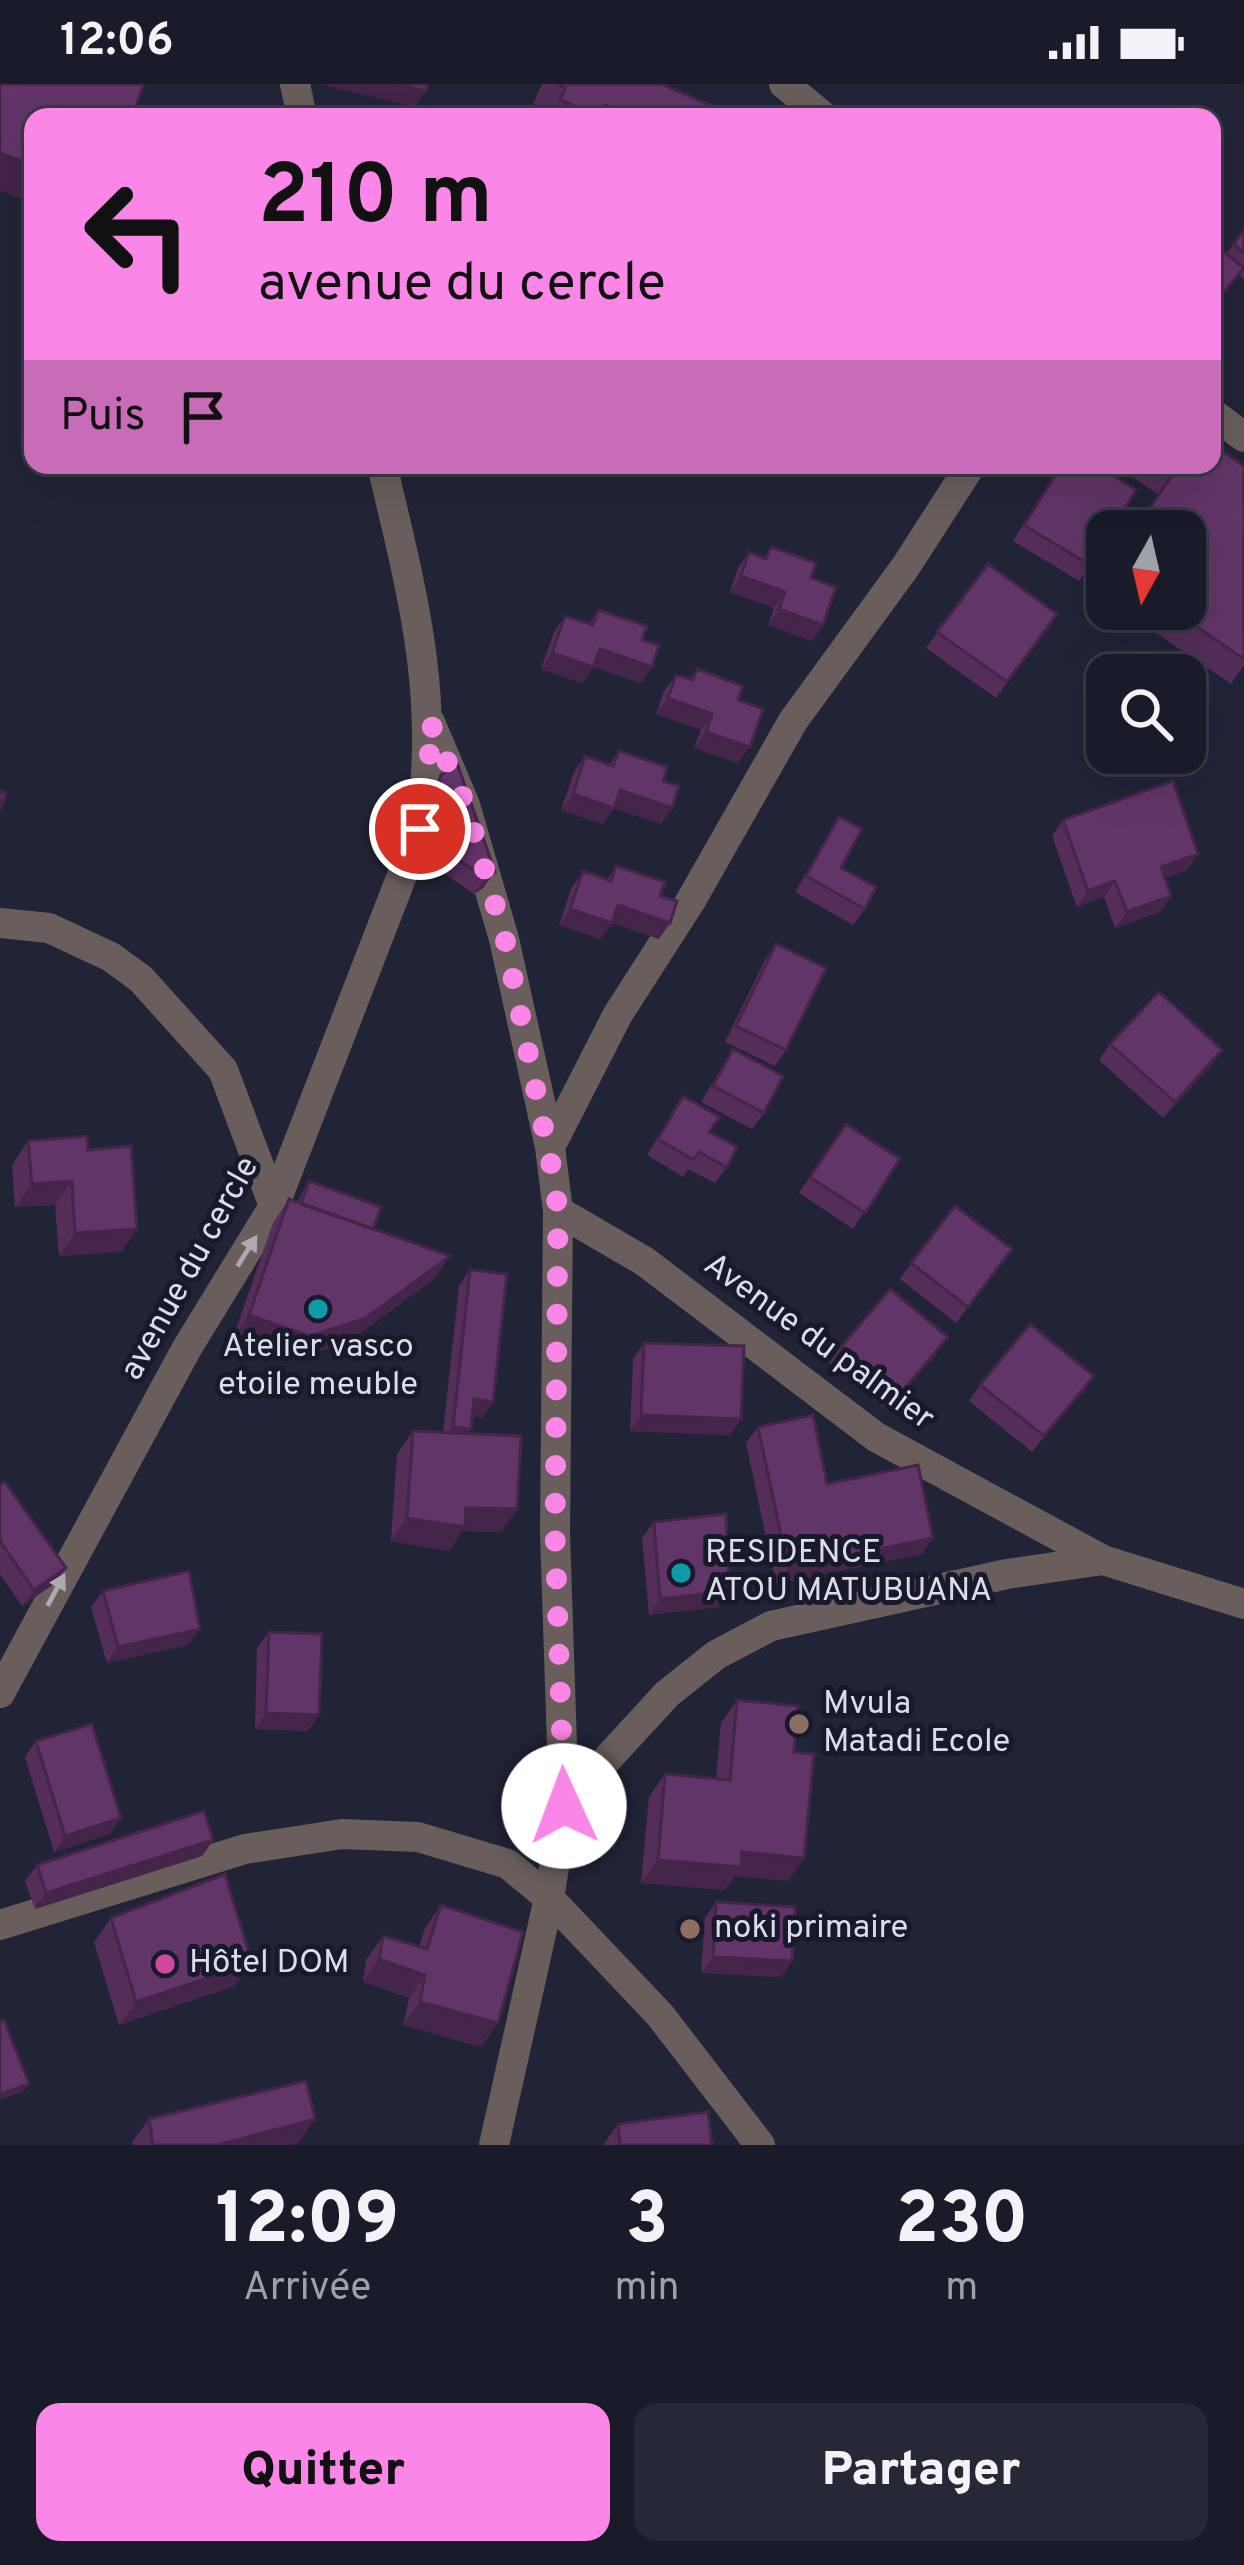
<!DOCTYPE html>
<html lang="fr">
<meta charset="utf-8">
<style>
body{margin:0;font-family:Overpass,sans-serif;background:#262835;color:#f1f3f6;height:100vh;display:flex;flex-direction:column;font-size:45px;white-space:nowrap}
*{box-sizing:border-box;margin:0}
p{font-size:39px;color:#9fa1a8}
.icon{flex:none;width:66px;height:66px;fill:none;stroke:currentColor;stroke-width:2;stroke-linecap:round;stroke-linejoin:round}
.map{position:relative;height:2061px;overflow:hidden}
.panel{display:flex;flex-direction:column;background:#191b29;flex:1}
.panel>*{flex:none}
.hud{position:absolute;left:24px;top:24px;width:1197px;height:366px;border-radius:24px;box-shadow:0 12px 48px #0002,0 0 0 3px #373946;background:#fa87e7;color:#111;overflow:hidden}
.needle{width:78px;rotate:188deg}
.buttons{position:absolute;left:1086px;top:426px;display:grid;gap:24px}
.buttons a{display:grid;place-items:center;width:120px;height:120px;border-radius:24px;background:#191b29;box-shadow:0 12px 48px #0002,0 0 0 3px #373946;font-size:60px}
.pin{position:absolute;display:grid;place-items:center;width:102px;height:102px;color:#fff;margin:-51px;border:6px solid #fff;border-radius:50%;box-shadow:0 3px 12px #0007}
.me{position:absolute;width:132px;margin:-66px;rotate:358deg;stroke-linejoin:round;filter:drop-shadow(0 0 9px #0008)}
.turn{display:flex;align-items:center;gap:42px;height:252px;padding:0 36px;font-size:54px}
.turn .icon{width:156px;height:156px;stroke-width:2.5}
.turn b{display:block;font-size:84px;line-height:102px}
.then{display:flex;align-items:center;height:114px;padding:0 36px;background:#0003;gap:24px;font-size:45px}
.eta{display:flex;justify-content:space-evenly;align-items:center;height:204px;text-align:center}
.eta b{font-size:72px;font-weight:800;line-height:84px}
.action{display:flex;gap:24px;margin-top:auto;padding:24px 36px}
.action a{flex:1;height:138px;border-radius:24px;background:#fa87e7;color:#111;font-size:48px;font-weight:800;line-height:138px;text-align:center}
.action a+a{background:#262835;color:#f1f3f6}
.status{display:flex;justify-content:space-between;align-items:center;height:84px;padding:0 60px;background:#191b29;direction:ltr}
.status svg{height:33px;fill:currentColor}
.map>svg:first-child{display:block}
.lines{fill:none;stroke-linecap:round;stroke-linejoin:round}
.street{stroke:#695e5b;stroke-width:30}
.wall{fill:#542e59}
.shaded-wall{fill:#452549}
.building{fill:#623568;stroke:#452549;stroke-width:3}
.oneway{fill:#adaab1}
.route{stroke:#fa87e7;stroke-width:21;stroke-dasharray:0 37.8}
.culture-dot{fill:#0f9aa8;stroke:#181a2c;stroke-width:4.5}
.education-dot{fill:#8d6e63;stroke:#181a2c;stroke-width:4.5}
.hotel-dot{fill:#d1479c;stroke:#181a2c;stroke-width:4.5}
.labels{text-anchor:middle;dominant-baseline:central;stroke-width:10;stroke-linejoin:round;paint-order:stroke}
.street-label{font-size:33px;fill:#dbddea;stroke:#181a2c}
.poi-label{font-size:33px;fill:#dbddea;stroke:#181a2c;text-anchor:start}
</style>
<div class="status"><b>12:06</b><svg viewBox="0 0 49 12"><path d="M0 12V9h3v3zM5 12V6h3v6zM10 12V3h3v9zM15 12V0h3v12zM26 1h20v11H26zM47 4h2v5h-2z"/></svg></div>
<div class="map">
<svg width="1244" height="2061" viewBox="0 0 1244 2061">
<rect width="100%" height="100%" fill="#212437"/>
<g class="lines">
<path class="street" d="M295,0L302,33
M784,0L824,33
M1212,329L1244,353
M430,638L465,721L504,855L550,1063L558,1127L555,1449L564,1722L549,1814L494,2061
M0,839L49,844L111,873L141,895L223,986L274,1122
M550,1063L618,930L690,818L793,637L906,482L971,381
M558,1127L644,1177L876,1353L1103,1476
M0,1609L187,1264L274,1122L420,745C441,613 412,508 382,381
M564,1722L667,1610L716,1571L771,1542L1007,1490L1103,1476L1244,1520
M0,1841L245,1765L342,1750L418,1753L508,1780L549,1814L660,1931L760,2061"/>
</g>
<path class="wall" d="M542,0H661L739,33H546L549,27L533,20Z
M1244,146V195L1239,191L1232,200L1226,170Z
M1060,381H1097L1090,481L1079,497L1013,457Z
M1115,381L1244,382V581L1231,600L1121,525H1185L1159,411Z
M771,463L811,494L823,541L812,557L768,541L774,524L730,508L738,484L749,468L764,474Z
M988,480L1057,530L996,614L926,564Z
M1107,486V515L1093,506Z
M598,526L642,556L641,599L593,583L582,599L541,585L554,548L565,532L589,540Z
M697,585L738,616V679L694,664L701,646L656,630L664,607L676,591L690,595Z
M619,667L663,697L672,724L661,740L614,724L603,740L561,726L574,688L585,672L609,681Z
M441,691L495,788L483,804L474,810L413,768L430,707Z
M839,733L841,784L865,825L853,841L795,808Z
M1063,736L1198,770L1187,786L1164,794L1171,812L1160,828L1115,844L1104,813L1077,823L1052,752Z
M616,782L660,812L659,855L612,839L600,855L559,841L572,803L583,788L607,796Z
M776,860L786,966L775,982L725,958L765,876Z
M1110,960L1211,982L1163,1034L1099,976Z
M733,965L764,1029L752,1045L701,1018Z
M683,1012L709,1048L727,1083L715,1099L688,1085L683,1093L647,1071Z
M846,1040L900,1075L853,1145L799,1109Z
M28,1057L88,1066L137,1145L121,1168L59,1172L55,1121L15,1123L12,1081Z
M309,1097L373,1145L450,1172L434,1195L347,1259L294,1275L233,1254L273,1139L289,1115L297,1118Z
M911,1179L1000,1181L956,1239L900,1195Z
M470,1186L493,1318L482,1334L472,1332L468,1349L517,1425L501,1448L462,1447L449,1467L391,1457L397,1370L413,1347L443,1348L459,1202Z
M948,1253L888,1327L829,1279L841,1263Z
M644,1259L741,1335L730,1351L630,1347L633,1275Z
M1094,1292L1032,1368L969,1317L980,1301Z
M758,1343L827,1400L922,1470L776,1500L746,1359Z
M0,1401L66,1484L54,1500L22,1522L0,1490Z
M654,1438L729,1507L718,1523L649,1531L642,1454Z
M103,1507L188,1561L107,1579L91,1523Z
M269,1548L308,1647L255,1645L257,1564Z
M737,1616L794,1668L804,1774L788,1797L735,1792L725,1806L641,1799L649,1713L665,1690L716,1695L721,1639Z
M36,1657L121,1734L110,1750L54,1768L25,1673Z
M213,1756L202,1772L35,1825L25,1797L37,1781Z
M716,1818L781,1893L701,1889L705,1834Z
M441,1821L481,1963L403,1941L409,1914L363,1898L366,1876L383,1852L419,1863L425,1844Z
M111,1834L235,1902L119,1941L94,1858Z
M149,2035H315L298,2059L290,2061H133L132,2058Z
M618,2040L712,2061H603Z"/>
<path class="shaded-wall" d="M319,0H396L426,7L414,23Z
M0,69L33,81V119L0,107Z
M741,492L785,508L774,524L730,508Z
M779,525L823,541L812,557L768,541Z
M600,565L652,583L641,599L589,581Z
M552,569L593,583L582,599L541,585Z
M668,614L712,630L701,646L656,630Z
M706,648L750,663L738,679L694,664Z
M620,706L672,724L661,740L614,724L603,740L561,726L573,710Z
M1198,770L1187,786L1149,799L1161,783Z
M495,788L483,804L474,810L485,794Z
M1115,797L1104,813L1077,823L1088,807Z
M1171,812L1160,828L1115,844L1127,828Z
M618,821L670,839L659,855L612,839L600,855L559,841L570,825Z
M1222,966L1211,982L1163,1034L1175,1018Z
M72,1097L55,1121L15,1123L32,1100Z
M137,1145L121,1168L59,1172L75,1149Z
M450,1172L434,1195L347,1259L294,1275L233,1254L249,1231Z
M948,1253L937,1269L888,1327L899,1311Z
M1094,1292L1083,1308L1032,1368L1044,1352Z
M474,1315L493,1318L482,1334L462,1331Z
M641,1331L741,1335L730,1351L630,1347Z
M453,1343L471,1345L459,1361L442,1359Z
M466,1424L517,1425L501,1448L462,1447L449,1467L391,1457L407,1434Z
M933,1454L922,1470L776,1500L788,1484Z
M66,1484L54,1500L22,1522L34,1506Z
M729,1507L718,1523L649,1531L660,1515Z
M200,1545L188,1561L107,1579L118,1563Z
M266,1629L319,1631L308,1647L255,1645Z
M121,1734L110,1750L54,1768L65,1752Z
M213,1756L202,1772L35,1825L46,1809Z
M742,1768L804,1774L788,1797L735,1792L725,1806L641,1799L658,1776Z
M713,1873L792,1877L781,1893L701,1889Z
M379,1875L425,1891L409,1914L363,1898Z
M252,1879L235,1902L119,1941L136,1918Z
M420,1918L498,1939L481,1963L403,1941Z
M29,2000L23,2008L0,2016V2010Z
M315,2035L298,2059L290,2061H218Z"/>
<path class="building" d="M0,0H144L132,33H33V81L0,69Z
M396,0H427L426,7Z
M556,0H661L739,33H634L606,21L601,33H599L560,16L565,4Z
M1244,146V169L1233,160Z
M1212,158L1244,184L1212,222Z
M1212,360L1244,382V575L1171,525H1185V447H1134L1175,387L1166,381H1212Z
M1062,381H1097L1136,406L1111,447H1107V453L1090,481L1024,441Z
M771,463L816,479L811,494L836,503L823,541L779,525L785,508L741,492L749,468L766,475Z
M988,480L1057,530L1007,598L937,548Z
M598,526L647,542L642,556L659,561L652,583L600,565L593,583L552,569L565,532L593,541Z
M697,585L743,602L738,616L763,625L750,663L706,648L712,630L668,614L676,591L693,596Z
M619,667L667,683L663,697L679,702L672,724L620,706L614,724L573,710L585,672L613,682Z
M457,679L495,788L485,794L424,752L441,691Z
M1173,697L1198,770L1161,783L1171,812L1127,828L1115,797L1088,807L1063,736Z
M0,707L6,709L0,726Z
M839,733L862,745L841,784L876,803L865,825L806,792Z
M616,782L665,798L660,812L677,817L670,839L618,821L612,839L570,825L583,787L611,797Z
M776,860L826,884L786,966L736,942Z
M1159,908L1222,966L1175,1018L1110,960Z
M733,965L783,992L764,1029L713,1002Z
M683,1012L720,1033L709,1048L737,1063L727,1083L699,1068L694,1076L658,1055Z
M846,1040L900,1075L865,1129L810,1093Z
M87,1052L88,1066L131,1062L137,1145L75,1149L72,1097L32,1100L28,1057Z
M309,1097L381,1123L373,1145L301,1120Z
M289,1115L450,1172L364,1235L310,1252L249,1231Z
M955,1122L1012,1165L968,1223L911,1179Z
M470,1186L507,1190L493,1318L474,1315L471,1345L453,1343Z
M890,1205L948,1253L899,1311L841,1263Z
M1030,1240L1094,1292L1044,1352L980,1301Z
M644,1259L744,1262L741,1335L641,1331Z
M813,1331L827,1400L918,1381L933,1454L788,1484L758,1343Z
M413,1347L521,1352L517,1425L466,1424L465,1443L407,1434Z
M5,1398L66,1484L34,1506L0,1457V1401Z
M726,1430L729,1507L660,1515L654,1438Z
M189,1487L200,1545L118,1563L103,1507Z
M269,1548L322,1550L319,1631L266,1629Z
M737,1616L798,1622L794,1668L814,1670L804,1774L742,1768L741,1783L658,1776L665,1690L730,1696Z
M92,1640L121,1734L65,1752L36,1657Z
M204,1727L213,1756L46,1809L37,1781Z
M225,1790L252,1879L136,1918L111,1834Z
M716,1818L795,1823L792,1877L713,1873Z
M441,1821L523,1848L498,1939L420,1918L425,1891L379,1875L383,1852L427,1865Z
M4,1936L29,2000L0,2010V1938Z
M306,1997L315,2035L218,2061H153L149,2035Z
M708,2028L712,2061H620L618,2040Z"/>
<defs><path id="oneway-solid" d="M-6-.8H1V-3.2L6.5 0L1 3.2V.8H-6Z" transform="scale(3)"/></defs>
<g class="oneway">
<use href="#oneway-solid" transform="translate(247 1167) rotate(-58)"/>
<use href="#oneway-solid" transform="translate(56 1506) rotate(-62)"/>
</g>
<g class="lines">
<path class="route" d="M420,745L429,690L430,638L466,721L505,855L554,1095L558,1127L555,1449L564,1722"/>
</g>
<g class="culture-dot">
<circle cx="318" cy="1225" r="12"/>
<circle cx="681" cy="1489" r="12"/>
</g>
<g class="education-dot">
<circle cx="799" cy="1640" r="12"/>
<circle cx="690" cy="1845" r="12"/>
</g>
<circle class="hotel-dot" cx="165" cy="1880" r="12"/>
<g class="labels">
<g class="street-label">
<text transform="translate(191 1185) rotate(-61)">avenue du cercle</text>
<text transform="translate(818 1259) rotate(36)">Avenue du palmier</text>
</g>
<g class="poi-label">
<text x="318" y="1264" text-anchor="middle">Atelier vasco<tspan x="318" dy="38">etoile meuble</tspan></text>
<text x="705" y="1470">RESIDENCE<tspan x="705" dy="38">ATOU MATUBUANA</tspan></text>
<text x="823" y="1621">Mvula<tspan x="823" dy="38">Matadi Ecole</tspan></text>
<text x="714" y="1845">noki primaire</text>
<text x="189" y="1880">Hôtel DOM</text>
</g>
</g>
</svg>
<div class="buttons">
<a><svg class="needle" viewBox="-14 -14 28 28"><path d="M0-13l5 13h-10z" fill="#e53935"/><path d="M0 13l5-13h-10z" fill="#9fa1a8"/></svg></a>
<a><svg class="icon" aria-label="search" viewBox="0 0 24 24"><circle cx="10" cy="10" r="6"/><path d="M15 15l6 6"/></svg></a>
</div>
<div class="pin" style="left:420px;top:745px;background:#d93025"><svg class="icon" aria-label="arrive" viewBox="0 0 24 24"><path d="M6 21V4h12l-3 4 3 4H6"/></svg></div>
<svg class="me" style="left:564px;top:1722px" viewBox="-20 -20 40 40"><circle r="19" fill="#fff"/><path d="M0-13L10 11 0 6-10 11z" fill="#fa87e7"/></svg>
<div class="hud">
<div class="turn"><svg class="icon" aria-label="left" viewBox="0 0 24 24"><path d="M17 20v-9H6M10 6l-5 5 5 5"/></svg><div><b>210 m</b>avenue du cercle</div></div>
<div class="then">Puis<svg class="icon" aria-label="arrive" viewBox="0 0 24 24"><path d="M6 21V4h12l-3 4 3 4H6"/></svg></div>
</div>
</div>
<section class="panel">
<div class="eta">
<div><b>12:09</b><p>Arrivée</p></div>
<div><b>3</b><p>min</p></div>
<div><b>230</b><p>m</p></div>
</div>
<div class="action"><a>Quitter</a><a>Partager</a></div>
</section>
